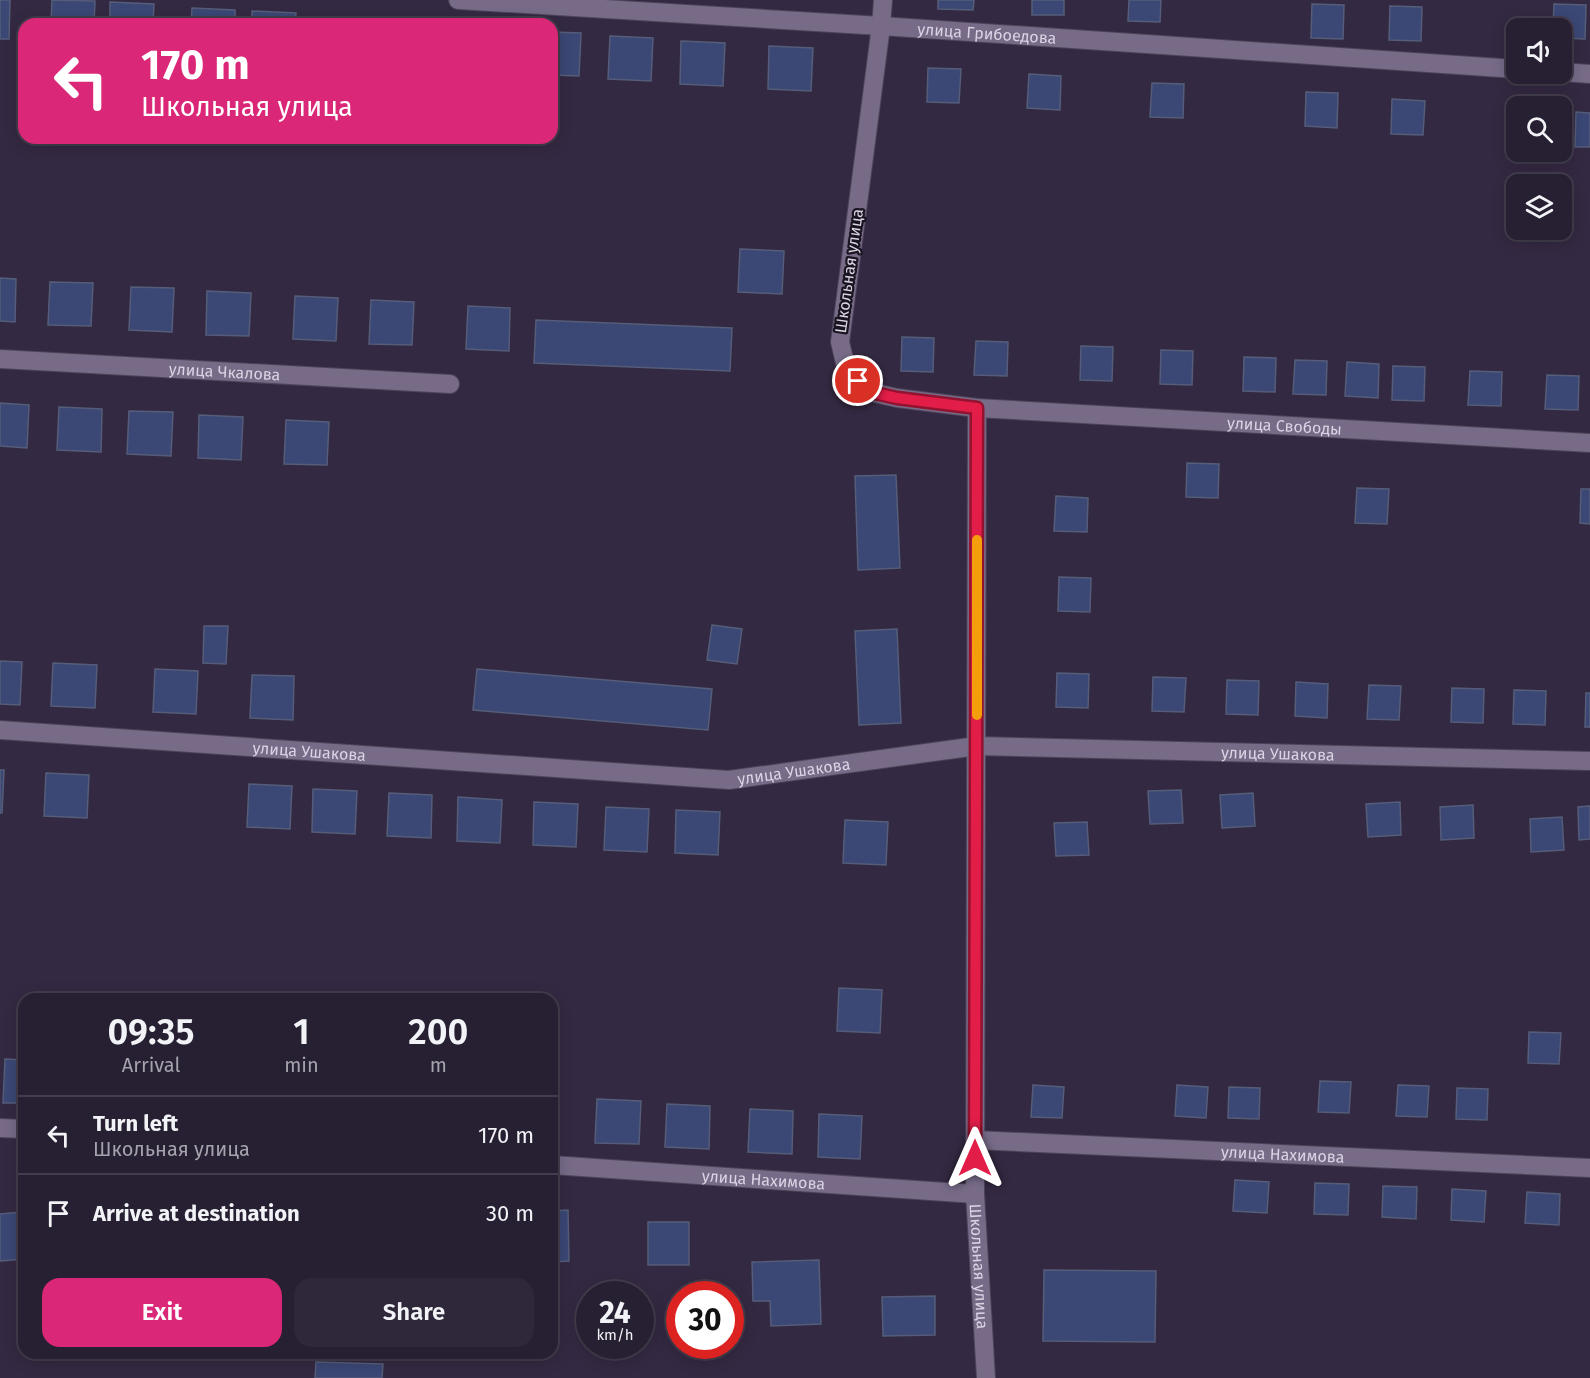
<!DOCTYPE html>
<meta charset="utf-8">
<style>
body{margin:0;font-family:"Fira Sans",sans-serif;background:#2f273a;color:#f1f3f6;height:100vh;display:flex;flex-direction:column;font-size:22px;white-space:nowrap}
*{box-sizing:border-box;margin:0}
p{font-size:20px;color:#a4a2ac}
.icon{flex:none;width:33px;height:33px;fill:none;stroke:currentColor;stroke-width:2;stroke-linecap:round;stroke-linejoin:round}
.map{position:relative;flex:1;overflow:hidden}
.drawer{position:absolute;left:18px;top:993px;width:540px;height:366px;display:flex;flex-direction:column;background:#271f32;border-radius:18px;box-shadow:0 3px 15px #0003,0 0 0 2px #433d4d}
.drawer>*{flex:none}
.hud{position:absolute;left:18px;top:18px;width:540px;height:126px;border-radius:18px;box-shadow:0 3px 15px #0003,0 0 0 2px #433d4d;background:#db2777;color:#fff;overflow:hidden}
.controls{position:absolute;left:1506px;top:18px;display:grid;gap:12px}
.controls a{display:grid;place-items:center;width:66px;height:66px;border-radius:12px;background:#271f32;box-shadow:0 3px 15px #0003,0 0 0 2px #433d4d;font-size:30px}
.speed{position:absolute;left:576px;top:1281px;display:flex;gap:12px;font-size:30px;font-weight:700;text-align:center}
.speed>*{display:grid;place-content:center;width:78px;height:78px;border-radius:50%;background:#271f32;box-shadow:0 3px 15px #0003,0 0 0 2px #433d4d;line-height:1}
.speed small{font-size:15px;font-weight:400}
.speed .limit{border:9px solid #d22;background:#fff;color:#111}
.pin{position:absolute;display:grid;place-items:center;width:51px;height:51px;color:#fff;margin:-26px;border:3px solid #fff;border-radius:50%;box-shadow:0 2px 6px #0007}
.me{position:absolute;width:66px;margin:-33px;rotate:0deg;stroke-linejoin:round;filter:drop-shadow(0 0 4px #0008)}
.turn{display:flex;align-items:center;gap:21px;height:126px;padding:0 24px;font-size:27px}
.turn .icon{width:78px;height:78px;stroke-width:2.5}
.turn b{display:block;font-size:42px;line-height:51px}
.eta{display:flex;justify-content:space-evenly;align-items:center;height:102px;text-align:center}
.eta b{font-size:36px;font-weight:600;line-height:42px}
.button{display:flex;gap:12px;margin-top:auto;padding:12px 24px}
.button a{flex:1;height:69px;border-radius:18px;background:#db2777;color:#fff;font-size:24px;font-weight:600;line-height:69px;text-align:center}
.button a+a{background:#2f273a;color:#f1f3f6}
ul{padding:0;list-style:none}
li{display:flex;align-items:center;gap:18px;height:78px;padding:0 24px;border-top:2px solid #433d4d}
li div{flex:1}
li b{display:block;font-size:22px}
li em{font-style:normal}
.map>svg:first-child{display:block}
.building{fill:#3b4775;stroke:#555d79;stroke-width:1.5}
.lines{fill:none;stroke-linecap:round;stroke-linejoin:round}
.minor-casing{stroke:#4d4459;stroke-width:20}
.minor{stroke:#776b88;stroke-width:18}
.route-casing{stroke:#92132f;stroke-width:15}
.route{stroke:#e11d48;stroke-width:10}
.slow{stroke:#f59e0b;stroke-width:10}
.labels{text-anchor:middle;dominant-baseline:central;stroke-width:4.5;stroke-linejoin:round;paint-order:stroke}
.street-label{font-size:16px;fill:#dad4e4;stroke:#191420}
</style>
<div class="map">
<svg width="1590" height="1378" viewBox="0 0 1590 1378">
<rect width="100%" height="100%" fill="#342942"/>
<path class="building" d="M0,0H10L9,39H0Z
M52,0L95,1L94,24H51Z
M938,0H974L973,10L938,9Z
M1032,0H1064V15H1032Z
M1129,0H1161L1160,22L1128,21Z
M110,2L154,4L153,24H110Z
M1312,4L1344,5L1343,39L1311,38Z
M1554,4L1586,5L1585,39L1562,38V28H1553Z
M1390,6L1422,7L1421,41L1389,40Z
M192,8L235,10V24H191Z
M252,11L296,13L295,24H252Z
M328,17L371,19V24H328Z
M552,32L581,33L579,76L552,75Z
M610,36L653,38L651,81L608,79Z
M681,41L725,43L723,86L680,84Z
M769,46L813,48L811,91L768,89Z
M928,68L961,69L959,103L927,102Z
M1029,74L1061,76L1060,110L1027,108Z
M1152,83L1184,84L1183,118L1150,117Z
M1306,92L1338,93L1337,128L1305,126Z
M1392,99L1425,101L1423,135L1391,134Z
M1576,112L1590,113V147H1575Z
M740,249L784,251L782,294L738,292Z
M0,278L16,279L15,322L0,321Z
M50,282L93,283L91,326L48,325Z
M131,287L174,288L172,332L129,330Z
M207,291L251,293L249,336L206,335Z
M295,296L338,298L336,341L293,339Z
M371,300L414,302L412,345L369,344Z
M468,306L510,308L509,351L466,349Z
M536,320L732,328L730,371L534,363Z
M902,337L934,338L933,372L901,371Z
M976,341L1008,342L1007,376L974,375Z
M1081,346L1113,347L1112,381L1080,380Z
M1161,350L1193,351L1192,385L1160,384Z
M1244,357L1276,358L1275,392L1243,391Z
M1295,360L1327,361L1326,395L1293,394Z
M1347,362L1379,364L1378,398L1345,396Z
M1393,366L1425,367L1424,401L1392,400Z
M1470,371L1502,372L1501,406L1468,405Z
M1547,375L1579,376L1578,410L1545,409Z
M0,403L29,405L27,448L0,446Z
M59,407L102,409L101,452L57,450Z
M129,411L173,412L171,456L127,454Z
M199,415L243,417L241,460L198,458Z
M286,420L329,422L327,465L284,464Z
M1187,463L1219,464L1218,498L1186,497Z
M896,475L900,568L858,570L855,476Z
M1357,488L1389,489L1387,524L1355,523Z
M1581,489H1590V524L1580,523Z
M1056,496L1088,498L1087,532L1054,531Z
M1059,577L1091,578L1090,612L1058,611Z
M712,625L742,629L737,664L707,660Z
M204,626H228L226,664L203,663Z
M897,629L901,723L859,725L855,631Z
M0,661L22,662L20,705L0,704Z
M53,663L97,665L95,708L51,706Z
M155,669L198,671L196,714L153,712Z
M477,669L712,689L708,730L473,710Z
M1057,673L1089,674L1088,708L1056,707Z
M252,675L294,676L293,720L250,718Z
M1153,677L1186,678L1184,712L1152,711Z
M1227,680L1259,681L1258,715L1226,714Z
M1296,682L1328,684L1327,718L1295,716Z
M1369,685L1401,686L1399,720L1367,719Z
M1452,688L1484,689L1483,723L1451,722Z
M1514,690L1546,691L1545,725L1513,724Z
M1586,693H1590V727H1585Z
M0,770H4L2,813H0Z
M46,773L89,775L87,818L44,816Z
M249,784L292,786L290,829L247,827Z
M313,789L357,791L355,834L312,832Z
M1181,790L1183,823L1150,824L1148,791Z
M389,793L432,795L431,838L387,836Z
M1253,793L1255,826L1222,828L1220,795Z
M458,797L502,800L500,843L457,841Z
M534,802L578,804L576,847L533,845Z
M1400,802L1401,835L1368,837L1366,804Z
M1473,805L1474,838L1441,840L1440,807Z
M1590,806V839L1579,840L1578,807Z
M606,807L649,809L647,852L604,850Z
M676,810L720,812L718,855L675,853Z
M1562,817L1564,850L1531,852L1530,819Z
M845,820L888,822L886,865L843,863Z
M1087,822L1089,855L1056,856L1054,823Z
M839,988L882,990L880,1033L837,1031Z
M1529,1032L1561,1033L1559,1064L1528,1063Z
M5,1059L24,1060V1103H3Z
M1320,1081L1351,1082L1349,1113L1318,1112Z
M1033,1085L1064,1087L1062,1118L1031,1117Z
M1177,1085L1208,1087L1206,1118L1175,1116Z
M1398,1085L1429,1086L1427,1117L1396,1116Z
M1229,1087L1260,1088L1259,1119L1228,1118Z
M1457,1088L1488,1089L1487,1120L1456,1119Z
M597,1099L641,1101L639,1144L595,1143Z
M667,1104L710,1106L709,1149L665,1147Z
M750,1109L793,1111L792,1154L748,1152Z
M819,1114L862,1116L860,1159L818,1157Z
M1235,1180L1269,1182L1267,1213L1233,1211Z
M1315,1183L1349,1184L1348,1215L1314,1214Z
M1383,1186L1417,1187L1416,1219L1382,1217Z
M1452,1189L1486,1191L1484,1222L1451,1220Z
M1527,1192L1560,1194L1559,1225L1525,1223Z
M568,1210L569,1261L552,1262V1211Z
M22,1212L24,1232V1259L0,1261V1214Z
M648,1222H689V1265H648Z
M819,1260L821,1324L771,1326L770,1301H753L752,1262Z
M1044,1270L1156,1271L1155,1342L1043,1341Z
M935,1296V1335L883,1336L882,1297Z
M316,1362L383,1364L382,1378H315Z"/>
<g class="lines">
<g class="minor-casing">
<g id="minor">
<path id="s1" d="M458,0L881,26L1516,69"/>
<path id="s2" d="M883,0L881,26L840,342L845,363L858,381L875,393L897,398L977,408L975,1194L986,1378"/>
<path d="M1562,72L1590,74"/>
<path id="s3" d="M0,359L450,384"/>
<path id="s4" d="M977,408L1590,443"/>
<path id="s5" d="M0,730L729,780L977,746L1590,761"/>
<path d="M0,1128L24,1129"/>
<path id="s6" d="M975,1140L1590,1168"/>
<path id="s7" d="M552,1165L975,1194"/>
</g>
</g>
<use href="#minor" class="minor"/>
</g>
<g class="lines">
<g class="route-casing">
<path id="route" d="M858,381L875,393L897,398L977,408L975,1158"/>
</g>
<use href="#route" class="route"/>
<path class="slow" d="M977,540V715"/>
</g>
<g class="labels">
<g class="street-label">
<text stroke="none"><textPath href="#s1" startOffset="530">улица Грибоедова</textPath></text>
<text transform="translate(849 271) rotate(-82)">Школьная улица</text>
<text stroke="none"><textPath href="#s3" startOffset="225">улица Чкалова</textPath></text>
<text stroke="none"><textPath href="#s4" startOffset="308">улица Свободы</textPath></text>
<text stroke="none"><textPath href="#s5" startOffset="310">улица Ушакова</textPath></text>
<text stroke="none"><textPath href="#s5" startOffset="1282">улица Ушакова</textPath></text>
<text stroke="none"><textPath href="#s5" startOffset="796">улица Ушакова</textPath></text>
<text stroke="none"><textPath href="#s6" startOffset="308">улица Нахимова</textPath></text>
<text stroke="none"><textPath href="#s7" startOffset="212">улица Нахимова</textPath></text>
<text stroke="none"><textPath href="#s2" startOffset="1371">Школьная улица</textPath></text>
</g>
</g>
</svg>
<div class="controls">
<a><svg class="icon" aria-label="sound" viewBox="0 0 24 24"><path d="M4 9h4l5-4v14l-5-4H4zM17 9q2 3 0 6"/></svg></a>
<a><svg class="icon" aria-label="search" viewBox="0 0 24 24"><circle cx="10" cy="10" r="6"/><path d="M15 15l6 6"/></svg></a>
<a><svg class="icon" aria-label="layers" viewBox="0 0 24 24"><path d="M12 4l9 5-9 5-9-5zM3 14l9 5 9-5"/></svg></a>
</div>
<div class="speed"><div>24<small>km/h</small></div><div class="limit">30</div></div>
<div class="pin" style="left:858px;top:381px;background:#d93025"><svg class="icon" aria-label="arrive" viewBox="0 0 24 24"><path d="M6 21V4h12l-3 4 3 4H6"/></svg></div>
<svg class="me" style="left:975px;top:1158px" viewBox="-20 -20 40 40"><path d="M0-17L14 15 0 8-14 15z" fill="#e11d48" stroke="#fff" stroke-width="4"/></svg>
<div class="hud">
<div class="turn"><svg class="icon" aria-label="left" viewBox="0 0 24 24"><path d="M17 20v-9H6M10 6l-5 5 5 5"/></svg><div><b>170 m</b>Школьная улица</div></div>
</div>
<section class="drawer">
<div class="eta">
<div><b>09:35</b><p>Arrival</p></div>
<div><b>1</b><p>min</p></div>
<div><b>200</b><p>m</p></div>
</div>
<ul>
<li><svg class="icon" aria-label="left" viewBox="0 0 24 24"><path d="M17 20v-9H6M10 6l-5 5 5 5"/></svg><div><b>Turn left</b><p>Школьная улица</p></div><em>170 m</em></li>
<li><svg class="icon" aria-label="arrive" viewBox="0 0 24 24"><path d="M6 21V4h12l-3 4 3 4H6"/></svg><div><b>Arrive at destination</b></div><em>30 m</em></li>
</ul>
<div class="button"><a>Exit</a><a>Share</a></div>
</section>
</div>
